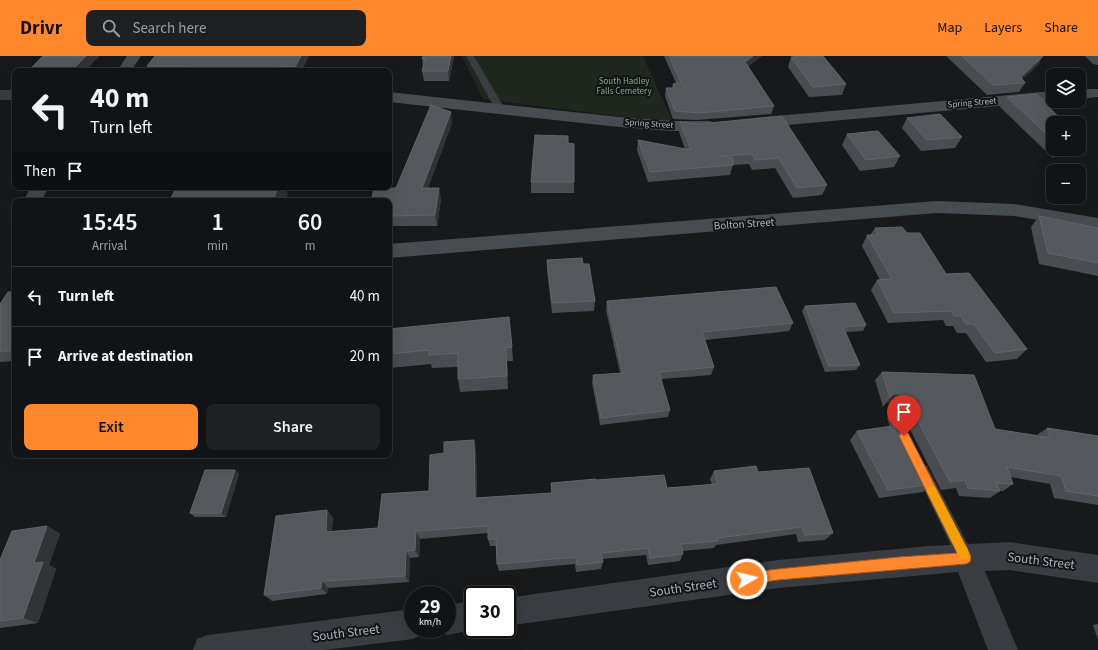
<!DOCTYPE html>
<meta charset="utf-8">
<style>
body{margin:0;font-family:"Source Sans 3",sans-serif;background:#1f2022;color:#f1f3f6;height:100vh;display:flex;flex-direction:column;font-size:15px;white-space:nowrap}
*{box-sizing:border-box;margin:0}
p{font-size:13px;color:#9c9ea0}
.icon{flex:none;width:22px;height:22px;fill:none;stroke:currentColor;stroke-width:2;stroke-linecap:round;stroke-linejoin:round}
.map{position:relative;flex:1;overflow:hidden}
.sheet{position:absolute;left:12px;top:142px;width:380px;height:260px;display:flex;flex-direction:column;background:#121314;border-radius:8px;box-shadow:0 4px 16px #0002,0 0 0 1px #313234}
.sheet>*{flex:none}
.hud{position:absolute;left:12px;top:12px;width:380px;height:122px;border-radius:8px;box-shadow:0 4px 16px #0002,0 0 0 1px #313234;background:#121314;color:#f1f3f6;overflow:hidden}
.tools{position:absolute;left:1046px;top:12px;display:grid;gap:8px}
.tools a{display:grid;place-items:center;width:40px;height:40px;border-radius:8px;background:#121314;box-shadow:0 4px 16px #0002,0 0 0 1px #313234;font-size:20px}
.speed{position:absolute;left:404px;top:530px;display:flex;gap:8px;font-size:20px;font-weight:700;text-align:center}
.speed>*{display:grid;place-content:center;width:52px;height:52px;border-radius:50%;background:#121314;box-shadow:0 4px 16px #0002,0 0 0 1px #313234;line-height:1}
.speed small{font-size:10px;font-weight:400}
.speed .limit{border:2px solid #111;border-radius:6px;background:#fff;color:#111}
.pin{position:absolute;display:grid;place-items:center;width:34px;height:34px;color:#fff;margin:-41px -17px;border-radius:50% 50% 50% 0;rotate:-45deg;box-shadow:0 0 4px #0007}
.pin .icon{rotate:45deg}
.me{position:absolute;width:44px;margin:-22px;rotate:82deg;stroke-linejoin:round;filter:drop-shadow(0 0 3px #0008)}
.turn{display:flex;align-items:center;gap:14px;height:84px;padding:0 12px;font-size:18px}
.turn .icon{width:52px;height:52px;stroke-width:2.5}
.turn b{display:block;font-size:28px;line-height:34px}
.then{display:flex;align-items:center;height:38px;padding:0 12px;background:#0003;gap:8px;font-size:15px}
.eta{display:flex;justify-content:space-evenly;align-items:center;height:68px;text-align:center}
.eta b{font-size:24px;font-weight:600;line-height:28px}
.primary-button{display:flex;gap:8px;margin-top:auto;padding:8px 12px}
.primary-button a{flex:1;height:46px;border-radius:8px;background:#ff882d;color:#111;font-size:16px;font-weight:600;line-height:46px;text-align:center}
.primary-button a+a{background:#1f2022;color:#f1f3f6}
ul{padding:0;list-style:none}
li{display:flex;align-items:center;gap:12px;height:60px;padding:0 12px;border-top:1px solid #313234}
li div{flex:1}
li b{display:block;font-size:15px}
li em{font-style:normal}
header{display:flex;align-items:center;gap:24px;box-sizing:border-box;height:56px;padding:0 20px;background:#ff882d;color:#111}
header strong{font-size:19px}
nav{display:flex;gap:22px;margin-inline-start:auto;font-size:14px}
.search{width:280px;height:36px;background:#1f2022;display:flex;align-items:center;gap:10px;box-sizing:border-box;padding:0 14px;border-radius:8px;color:#9c9ea0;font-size:15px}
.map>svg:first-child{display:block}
.green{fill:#1f271e}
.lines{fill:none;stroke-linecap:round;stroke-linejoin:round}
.lane{fill:#393c40;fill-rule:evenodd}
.street{fill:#393c40;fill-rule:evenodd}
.secondary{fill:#474c51;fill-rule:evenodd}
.wall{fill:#494c50}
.shaded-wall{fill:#313336}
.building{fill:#54575c;stroke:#61656b}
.route{fill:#ff882d;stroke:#a6581d}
.slow{fill:#f59e0b}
.labels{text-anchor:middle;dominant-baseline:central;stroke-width:4;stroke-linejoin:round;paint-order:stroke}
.far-park-label{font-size:9px;fill:#86a87f;stroke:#131416}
.far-street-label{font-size:9px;fill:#aab3bc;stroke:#131416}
.street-label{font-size:11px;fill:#aab3bc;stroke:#131416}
.near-street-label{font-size:13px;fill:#aab3bc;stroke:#131416}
</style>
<header>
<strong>Drivr</strong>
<div class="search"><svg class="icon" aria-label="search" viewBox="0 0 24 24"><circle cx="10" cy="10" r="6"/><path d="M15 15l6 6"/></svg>Search here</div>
<nav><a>Map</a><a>Layers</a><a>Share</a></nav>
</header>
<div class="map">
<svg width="1098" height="594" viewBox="0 0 1098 594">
<rect width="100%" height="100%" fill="#18191b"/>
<path class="green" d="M462,0H643L673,67L483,43Z"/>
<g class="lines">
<path class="lane" d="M466,0H474L505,53L503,55H497L495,53Z
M922,408L927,410L972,496L974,502L972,508L966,510L960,508L915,415L917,410Z"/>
<path class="street" d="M0,34H15V44H0Z
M1010,486L1098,499V527L1010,514L985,515L1018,594H988L958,516L778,532L507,570V542L778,504L929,490Z
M473,545V573H477L447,579L437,574L436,573H447V549Z
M413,553V573H426L423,578L413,583L325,594H193L197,583L208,579Z"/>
<path class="secondary" d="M127,0H141L131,15H117Z
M1085,0H1098V9L1093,8Z
M1079,33H1098V41L1079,43Z
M1053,35V45L755,72L749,70L747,67L749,64L755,62Z
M389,36L619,61L673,65H709L715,67L717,70L715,73L709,75H673L619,71L389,46Z
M31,131H49L41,145H23Z
M937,145L1014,148L1098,162V174L1014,160L937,157L389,202V188Z"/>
</g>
<path class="wall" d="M99,0L85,15H33L31,12Z
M309,0L301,15H150L147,10Z
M454,0L449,25H424L422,15L423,11L422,3Z
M664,0H762L748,10L774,50L771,58L697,64L673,63L665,40L666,32H672L673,28L676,27Z
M946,0H1043L1037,10L1022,23L1025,27L1019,36L987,39Z
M791,1L846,28L842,39L809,41L788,11Z
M1007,41L1053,67V93H1062L1053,102L1000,51Z
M782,60L827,129L822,139L793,142L775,112L752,114L749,108L733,109L730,119L648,126L637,94L638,84L685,93L679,76L680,66L699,68Z
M907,62L962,81L955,92L921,95L902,72Z
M452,67L428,132L441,143L437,170H389V145L396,132Z
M847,78L900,100L894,111L860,115L842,89Z
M568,87L574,126V137H531V126Z
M1039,160L1098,172V220L1039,208L1031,171Z
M875,172L907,177L946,218L1027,293L1017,303L986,306L966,277H957L953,270H946L943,264L888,267L871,234L877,224H880L862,190L867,179H870Z
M547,204L583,208L595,245L594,255L552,257L547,214Z
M15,236V305L0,306V248Z
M607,245L793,267L789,275L705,284L714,311L711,319L661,323L670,354L668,361L600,369L592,327L593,319L620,317L606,254Z
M805,250L866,269L863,275L846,276L860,309L856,314L825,316L802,255Z
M389,273L512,291L513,305H507L508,333L460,336L458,323V311L432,312L431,308L390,312L389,310Z
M882,316L995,373L1037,379L1047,372L1098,381V449L1054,442L1050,428L1011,421L1013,428L1003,435H1000L990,442L959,440L956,432L941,434L897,348L890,346L886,347L883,351L875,324Z
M895,353L933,428L923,436L879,442L850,384L857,375L890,371L887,362Z
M476,393L477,442L551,437V427L596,424L667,432L712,428L710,423L714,415L758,416L833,477L825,484L798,486L796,478L716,489L714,492L682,495L683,498L680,505L648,509L646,499L602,503L603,506L601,513L576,516L575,508L499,515L497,508L496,490H490L488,483V477L420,483L419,501L410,502L409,526L328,532L327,538L272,545L264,539L327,454L333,462L332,475L378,472L429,435L444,397Z
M235,414L239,418L226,461H195L190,457Z
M47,470L60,478L49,509L56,513L38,567L0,572V504Z
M1098,568V584L1093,569Z"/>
<path class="shaded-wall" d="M86,0H99L85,15H76L74,12Z
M301,0H309L301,15H296L295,11Z
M451,0H454L449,25L448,15Z
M753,0H762L743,13L745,6Z
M1043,0L1037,10L1018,27L1021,21Z
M279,10L281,15H277Z
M451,56L452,67L424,143L422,132Z
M1060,93H1062L1053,102Z
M278,131H285L288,138L285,145H273Z
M439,132L441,143L437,170L435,159Z
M506,292L507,305L508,333L507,320Z
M898,337L890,346L886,347L892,339Z
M474,384L476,393L477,450L475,442Z
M235,414L239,418L226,461L221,457Z
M327,454L333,462L331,483L326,476Z
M47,470L60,478L49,509L56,513L38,567L23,562L34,507Z
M416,475L420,483L419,501L415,494Z
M406,495L410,502L409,526L405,520Z
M322,525L328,532L327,538L321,532Z"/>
<path class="building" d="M43,0H86L74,12H31Z
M155,0H301L295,11L279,10L277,15H183L186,10H147Z
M423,0H451L448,15H422L425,2L422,3Z
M669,0H753L745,6L774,50L699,57L675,55L666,32H674L673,28L681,26Z
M803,0H823L846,28L813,31L791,1Z
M962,0H1043L1021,21L1025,27L993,29Z
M1037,38L1064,67H1053V84L1007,41Z
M431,49L451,56L422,132H439L435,159L389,160V145H371L374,133L396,132Z
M940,58L962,81L927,84L907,62Z
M782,60L827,129L797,132L779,102L755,104L752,98L721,100L733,102V109L650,116L638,84L691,94L680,66L699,68Z
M878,75L900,100L866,104L847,78Z
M535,79L568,80V87L574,88V126H531Z
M177,131H278L273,145H169Z
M1039,160L1098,172V207L1048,197Z
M902,171L907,177H920L946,218L969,217L1027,293L995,297L974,268H966L961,260H954L951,255L894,257L877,224L892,223L867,179H878L875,172Z
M582,202L583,208H589L595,245L552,247L547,204Z
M776,231L793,267L702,276L714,311L659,316L670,354L601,362L593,319L623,317L607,245Z
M8,236H15V295H0V248Z
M855,247L866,269L843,271L860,309L829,310L805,250Z
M509,261L512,291L506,292L507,320L458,323V297L429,299V294L389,298V273Z
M882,316L974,319L995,373L1050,382L1047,372L1098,380V440L1066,435L1061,420L1007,411L1013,428L996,427L1000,435L968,432L965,424L950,426L905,340L898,337L892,339L890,342Z
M895,353L933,428L888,434L857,375L900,369Z
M474,384L475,442L552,437L551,427L596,423V424L664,419L667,432L718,428L714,415L756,410L758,416L809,412L833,477L805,479L802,471L718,482V485L681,488L683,498L650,502L648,492L601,497L603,506L577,509L576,501L497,508L496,483H488V470L416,475L415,494L406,495L405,520L322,525L321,532L264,539L276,460L327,454L326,476L378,472L382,438L429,435L430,399L444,397V386Z
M205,414H235L221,457H190Z
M47,470L34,507L43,506L23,562L0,565V504L12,475Z"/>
<path class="route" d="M904,376L908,377L970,498L971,502L970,506L966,508L778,524L747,529L743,527L741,523L743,519L747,517L778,513L899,501L957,497L899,380L901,377Z"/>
<path class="slow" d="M932,430L935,431L968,494L969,498L968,502L964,504L960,502L926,434L928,431Z"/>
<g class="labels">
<g class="far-park-label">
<text x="624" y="25">South Hadley<tspan x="624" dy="10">Falls Cemetery</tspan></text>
</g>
<g class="far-street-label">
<text transform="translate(972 47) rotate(-5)">Spring Street</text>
<text transform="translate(649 68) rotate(4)">Spring Street</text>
</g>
<g class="street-label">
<text transform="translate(744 168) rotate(-4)">Bolton Street</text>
</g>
<g class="near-street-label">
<text transform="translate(1041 505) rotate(7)">South Street</text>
<text transform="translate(683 532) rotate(-8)">South Street</text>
<text transform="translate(346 577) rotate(-7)">South Street</text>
</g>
</g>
</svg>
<div class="tools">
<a><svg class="icon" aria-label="layers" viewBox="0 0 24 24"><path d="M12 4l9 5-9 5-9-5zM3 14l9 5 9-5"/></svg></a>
<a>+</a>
<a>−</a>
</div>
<div class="speed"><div>29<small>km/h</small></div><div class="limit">30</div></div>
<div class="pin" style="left:904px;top:380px;background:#d93025"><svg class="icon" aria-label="arrive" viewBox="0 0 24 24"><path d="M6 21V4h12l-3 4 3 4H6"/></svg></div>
<svg class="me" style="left:747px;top:523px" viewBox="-20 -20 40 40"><circle r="17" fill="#ff882d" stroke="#fff" stroke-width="3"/><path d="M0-11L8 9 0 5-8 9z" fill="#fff"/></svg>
<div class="hud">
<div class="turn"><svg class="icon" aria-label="left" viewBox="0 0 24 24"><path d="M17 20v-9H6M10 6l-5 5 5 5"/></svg><div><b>40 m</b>Turn left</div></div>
<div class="then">Then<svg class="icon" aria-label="arrive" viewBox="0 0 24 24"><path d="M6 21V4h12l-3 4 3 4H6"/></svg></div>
</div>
<section class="sheet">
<div class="eta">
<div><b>15:45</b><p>Arrival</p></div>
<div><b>1</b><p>min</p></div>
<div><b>60</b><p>m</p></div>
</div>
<ul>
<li><svg class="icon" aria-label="left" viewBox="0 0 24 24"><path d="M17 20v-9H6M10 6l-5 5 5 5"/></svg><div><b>Turn left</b></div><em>40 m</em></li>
<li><svg class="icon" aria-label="arrive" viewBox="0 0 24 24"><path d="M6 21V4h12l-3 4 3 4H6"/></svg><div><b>Arrive at destination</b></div><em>20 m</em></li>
</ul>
<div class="primary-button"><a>Exit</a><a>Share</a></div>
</section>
</div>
